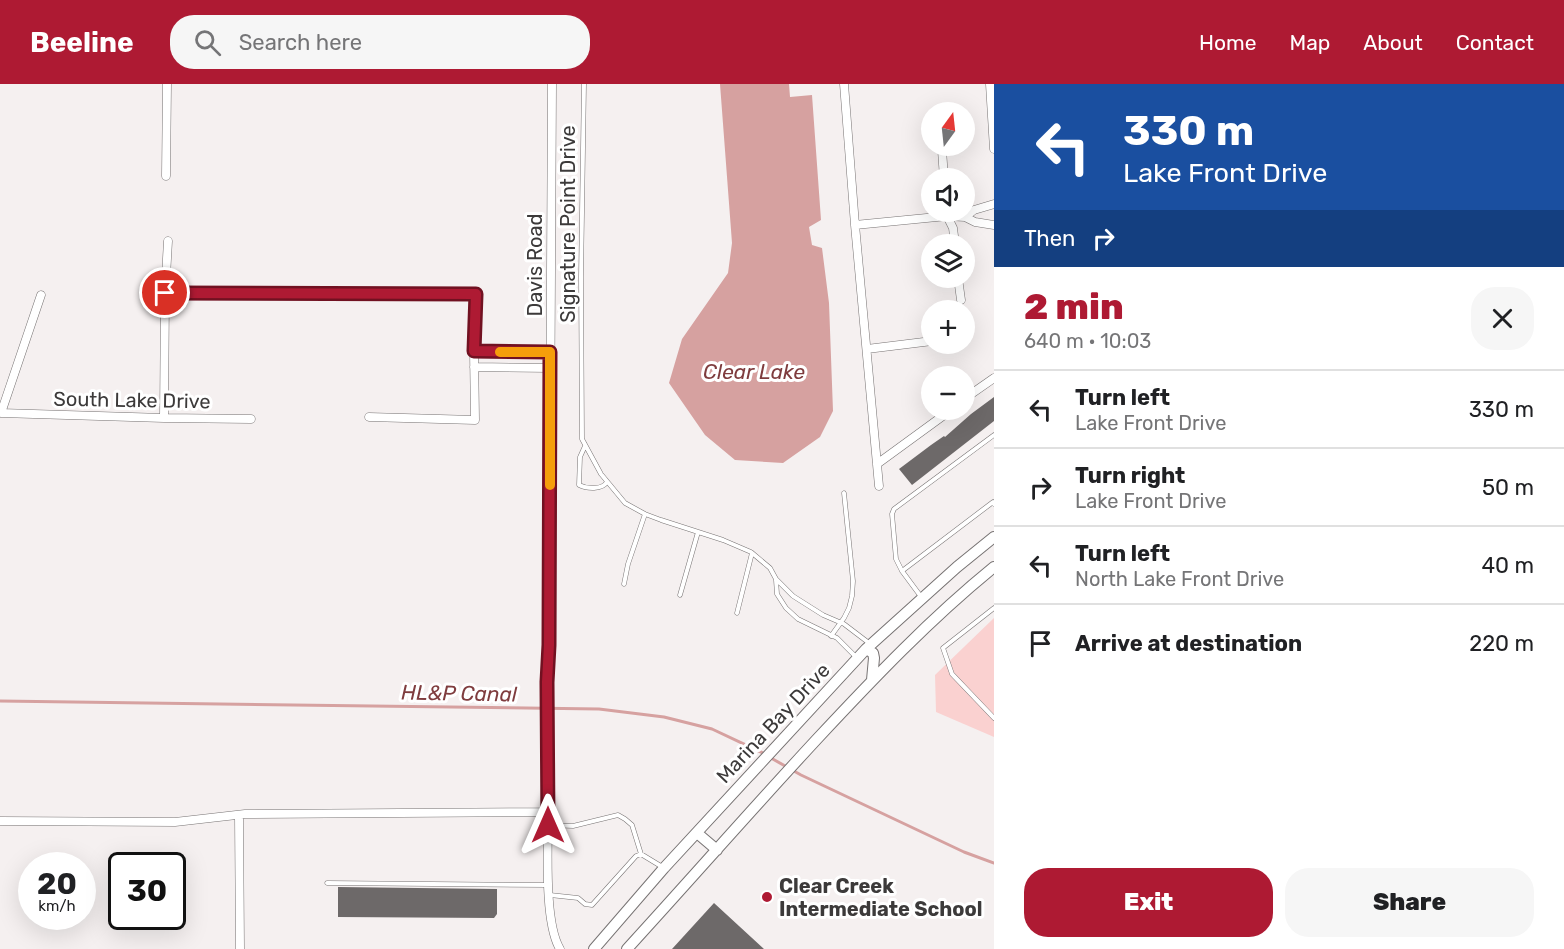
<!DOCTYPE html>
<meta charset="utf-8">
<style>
body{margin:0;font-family:Rubik,sans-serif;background:#f6f6f6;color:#202124;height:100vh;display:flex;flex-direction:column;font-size:22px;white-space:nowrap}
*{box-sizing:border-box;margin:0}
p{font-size:20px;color:#757577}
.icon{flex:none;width:33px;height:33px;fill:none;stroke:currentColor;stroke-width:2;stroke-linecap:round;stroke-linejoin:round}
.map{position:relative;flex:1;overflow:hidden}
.drawer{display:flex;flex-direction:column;background:#fff;width:570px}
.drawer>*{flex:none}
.top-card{background:#1a4fa0;color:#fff;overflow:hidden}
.needle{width:39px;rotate:15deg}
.buttons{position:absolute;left:921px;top:18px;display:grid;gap:12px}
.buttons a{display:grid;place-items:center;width:54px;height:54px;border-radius:50%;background:#fff;box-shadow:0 6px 24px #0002;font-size:30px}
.speed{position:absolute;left:18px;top:768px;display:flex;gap:12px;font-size:30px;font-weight:700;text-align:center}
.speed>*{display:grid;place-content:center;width:78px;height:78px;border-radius:50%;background:#fff;box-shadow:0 6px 24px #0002;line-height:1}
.speed small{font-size:15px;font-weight:400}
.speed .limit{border:3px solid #111;border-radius:9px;background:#fff;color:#111}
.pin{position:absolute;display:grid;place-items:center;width:51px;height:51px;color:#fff;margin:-26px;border:3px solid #fff;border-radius:50%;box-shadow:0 2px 6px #0007}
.me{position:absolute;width:66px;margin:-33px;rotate:0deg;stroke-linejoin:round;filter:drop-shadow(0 0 4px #0008)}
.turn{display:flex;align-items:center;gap:21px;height:126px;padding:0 30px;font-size:27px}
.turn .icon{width:78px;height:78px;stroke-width:2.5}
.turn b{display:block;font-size:42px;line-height:51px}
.then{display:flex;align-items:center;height:57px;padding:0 30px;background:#0003;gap:12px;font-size:22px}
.round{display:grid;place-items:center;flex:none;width:63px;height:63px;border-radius:24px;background:#f6f6f6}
.summary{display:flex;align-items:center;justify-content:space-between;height:102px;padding:0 30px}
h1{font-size:36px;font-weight:800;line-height:45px;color:#ae1a33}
.primary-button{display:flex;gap:12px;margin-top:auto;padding:12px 30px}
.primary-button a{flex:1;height:69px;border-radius:24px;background:#ae1a33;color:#fff;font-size:24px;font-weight:800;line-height:69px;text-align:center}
.primary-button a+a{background:#f6f6f6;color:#202124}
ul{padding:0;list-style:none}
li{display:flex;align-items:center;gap:18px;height:78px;padding:0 30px;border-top:2px solid #e0e0e0}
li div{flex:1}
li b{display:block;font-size:22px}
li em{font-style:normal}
header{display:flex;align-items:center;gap:36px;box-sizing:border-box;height:84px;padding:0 30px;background:#ae1a33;color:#fff}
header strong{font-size:28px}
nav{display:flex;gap:33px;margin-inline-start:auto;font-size:21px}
.search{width:420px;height:54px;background:#f6f6f6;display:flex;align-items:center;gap:15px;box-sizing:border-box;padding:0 21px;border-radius:24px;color:#757577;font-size:22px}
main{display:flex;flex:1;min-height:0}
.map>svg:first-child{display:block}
.green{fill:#fad1d0}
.water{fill:#d6a1a0}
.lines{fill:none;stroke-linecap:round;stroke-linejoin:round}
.stream{stroke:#d6a1a0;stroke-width:3}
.building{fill:#6d6969}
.lane-casing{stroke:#777373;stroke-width:5}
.street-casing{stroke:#777373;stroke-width:9}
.secondary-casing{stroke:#777373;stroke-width:12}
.lane{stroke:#fff;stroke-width:4}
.street{stroke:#fff;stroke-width:8}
.secondary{stroke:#fff;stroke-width:10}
.route-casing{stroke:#711121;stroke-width:15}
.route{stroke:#ae1a33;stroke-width:10}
.slow{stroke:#f59e0b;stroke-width:10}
.poi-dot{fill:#ae1a33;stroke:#fff;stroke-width:2}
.labels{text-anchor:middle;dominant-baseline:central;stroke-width:6;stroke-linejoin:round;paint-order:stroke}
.street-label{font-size:20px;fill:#3c3a3a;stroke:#fff}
.poi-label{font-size:20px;font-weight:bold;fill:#3c3a3a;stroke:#fff;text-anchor:start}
.water-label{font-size:21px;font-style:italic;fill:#7f3c3e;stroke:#fff}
</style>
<header>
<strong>Beeline</strong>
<div class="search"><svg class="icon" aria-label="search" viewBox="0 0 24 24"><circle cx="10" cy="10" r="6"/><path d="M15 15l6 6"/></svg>Search here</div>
<nav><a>Home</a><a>Map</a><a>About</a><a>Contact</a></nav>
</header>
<main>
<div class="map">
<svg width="994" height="865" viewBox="0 0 994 865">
<rect width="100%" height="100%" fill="#f5f0f0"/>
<path class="green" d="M994,534V653L936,628L935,591Z"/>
<path class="water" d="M720,0H789L790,13L812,11L821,136L809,143L812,161L822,164L829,219L833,327L820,353L783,379L735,376L705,351L669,299L682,255L728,189L732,159Z"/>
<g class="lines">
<path class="stream" d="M0,617L599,625L664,633L712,645L765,670
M771,674L801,691L964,768L994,779"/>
</g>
<path class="building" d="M994,313V337L912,401L899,385L931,361L944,352L945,353L971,330Z
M338,803L497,805V830L494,834L338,833Z
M714,819L764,865H672Z"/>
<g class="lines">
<g class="lane-casing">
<path id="lane" d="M584,0L581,193L582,355L601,390L625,419L645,430L661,436L723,456L751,468L770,484L776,495L793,512L823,531L844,540L869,559
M585,362L580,373L579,401C587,405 602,406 607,398
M902,487L896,475L892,430L894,425L994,351
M776,496L777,510L786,524L798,535L837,554L857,574
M624,500L628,480L645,430
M680,511L698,448
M922,514L902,487L993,418L994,420
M994,524L943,564L952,590L994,634
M737,529L752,469
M831,552L844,534L849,524L852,512L853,497L844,409
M548,741L573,742L618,731L625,735L632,741L641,770
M327,799L548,801
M550,811L578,814L585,820L592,821L636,772L641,770L664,784"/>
</g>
<g class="street-casing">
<path id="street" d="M552,0L549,561C546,618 547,675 548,732C548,765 544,839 560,865
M844,0L855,141L879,402
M990,0L994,65
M942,66L944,94
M166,92L167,0
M946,128L947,132L953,144L955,160
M965,133L974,126L994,120
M855,141L947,132L965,133L975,138L994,141
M958,194L961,216
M165,209L476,210L474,267L475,336L369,333
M41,211L1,329L164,334L251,335
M867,265L932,257
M474,267L551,268
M474,283L550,284
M964,315L994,294
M164,334L165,209L168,157
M877,380L951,326
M239,731L240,865
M0,737L175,738L245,730L548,728"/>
</g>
<g class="secondary-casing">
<path id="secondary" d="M866,565L873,569L874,574L872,596
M697,749L717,766
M594,865L664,784L866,565L957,483L994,453
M627,865C691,795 753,724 817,655C873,595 930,535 994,483"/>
</g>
<use href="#lane" class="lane"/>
<use href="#street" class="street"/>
<use href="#secondary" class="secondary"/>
</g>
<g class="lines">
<g class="route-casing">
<path id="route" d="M165,209L476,210L474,267L550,268L549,561L547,598L548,741"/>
</g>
<use href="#route" class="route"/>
<path class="slow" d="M500,268H550V401"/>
</g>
<circle class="poi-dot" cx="767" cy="813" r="6"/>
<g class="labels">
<g class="street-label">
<text transform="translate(568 140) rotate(-90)">Signature Point Drive</text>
<text transform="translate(535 181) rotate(-90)">Davis Road</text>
<text transform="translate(132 316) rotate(1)">South Lake Drive</text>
<text transform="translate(773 639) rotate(-47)">Marina Bay Drive</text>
</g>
<g class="poi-label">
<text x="779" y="802">Clear Creek<tspan x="779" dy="23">Intermediate School</tspan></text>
</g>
<g class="water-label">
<text x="754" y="287">Clear Lake</text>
<text transform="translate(459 609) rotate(1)">HL&amp;P Canal</text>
</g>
</g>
</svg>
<div class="buttons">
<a><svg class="needle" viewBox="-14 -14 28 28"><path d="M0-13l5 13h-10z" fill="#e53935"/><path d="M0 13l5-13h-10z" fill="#757577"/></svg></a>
<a><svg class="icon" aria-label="sound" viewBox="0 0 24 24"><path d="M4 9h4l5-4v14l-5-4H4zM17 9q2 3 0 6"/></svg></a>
<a><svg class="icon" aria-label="layers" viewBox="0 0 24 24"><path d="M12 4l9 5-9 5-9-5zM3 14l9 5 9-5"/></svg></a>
<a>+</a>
<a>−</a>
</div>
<div class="speed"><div>20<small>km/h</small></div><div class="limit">30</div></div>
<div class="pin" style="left:165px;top:209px;background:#d93025"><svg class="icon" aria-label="arrive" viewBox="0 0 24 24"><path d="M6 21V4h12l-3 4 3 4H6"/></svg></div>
<svg class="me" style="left:548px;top:741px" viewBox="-20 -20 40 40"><path d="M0-17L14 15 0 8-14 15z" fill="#ae1a33" stroke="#fff" stroke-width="4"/></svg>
</div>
<section class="drawer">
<div class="top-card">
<div class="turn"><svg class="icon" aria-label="left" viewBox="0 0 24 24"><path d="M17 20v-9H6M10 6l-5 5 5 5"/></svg><div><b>330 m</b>Lake Front Drive</div></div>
<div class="then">Then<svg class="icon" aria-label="right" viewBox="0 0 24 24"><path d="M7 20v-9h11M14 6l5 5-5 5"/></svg></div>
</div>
<div class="summary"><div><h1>2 min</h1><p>640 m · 10:03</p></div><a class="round"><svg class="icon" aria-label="close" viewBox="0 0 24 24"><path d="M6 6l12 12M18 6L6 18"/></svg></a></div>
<ul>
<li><svg class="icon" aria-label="left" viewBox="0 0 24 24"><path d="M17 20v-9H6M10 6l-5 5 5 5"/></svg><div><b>Turn left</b><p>Lake Front Drive</p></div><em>330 m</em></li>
<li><svg class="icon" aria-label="right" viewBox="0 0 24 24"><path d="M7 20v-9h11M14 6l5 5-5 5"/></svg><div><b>Turn right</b><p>Lake Front Drive</p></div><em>50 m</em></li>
<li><svg class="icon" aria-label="left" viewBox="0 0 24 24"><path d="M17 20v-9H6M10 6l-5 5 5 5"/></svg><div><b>Turn left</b><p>North Lake Front Drive</p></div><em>40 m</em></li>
<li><svg class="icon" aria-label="arrive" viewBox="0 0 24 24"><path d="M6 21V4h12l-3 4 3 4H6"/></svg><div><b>Arrive at destination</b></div><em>220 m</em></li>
</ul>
<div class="primary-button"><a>Exit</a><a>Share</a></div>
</section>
</main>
